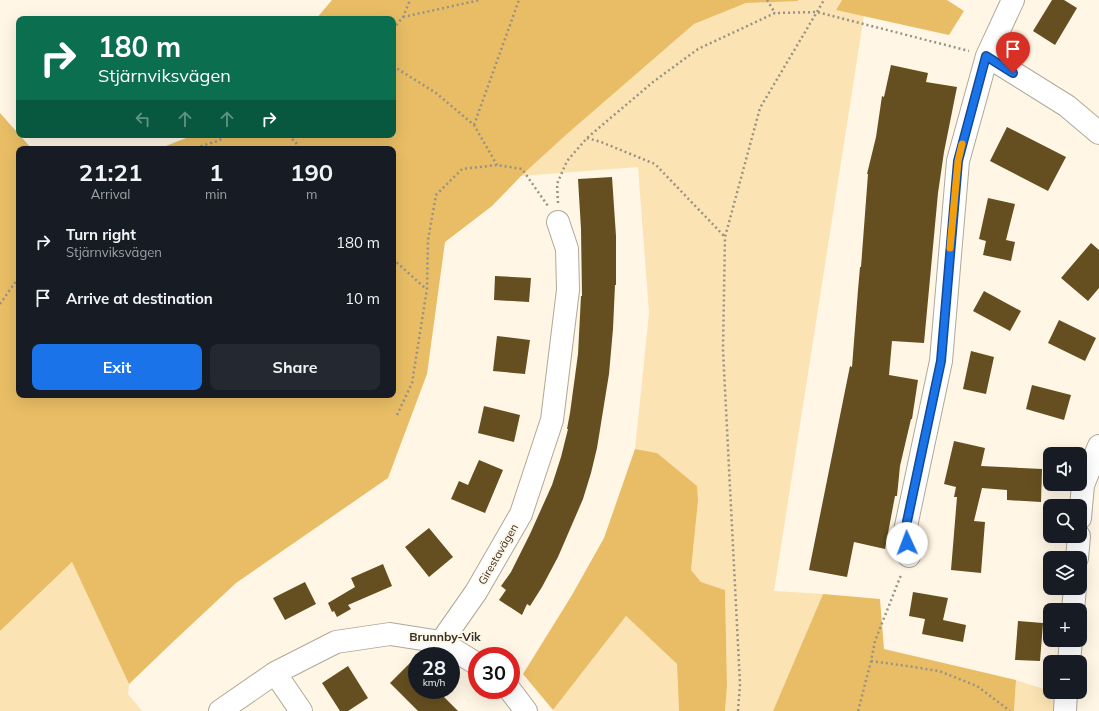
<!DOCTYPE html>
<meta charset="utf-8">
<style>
body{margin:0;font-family:Mulish,sans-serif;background:#242831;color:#f1f3f6;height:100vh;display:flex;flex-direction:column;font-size:15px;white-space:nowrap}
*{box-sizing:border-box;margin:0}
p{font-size:13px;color:#9ea1a6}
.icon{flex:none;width:22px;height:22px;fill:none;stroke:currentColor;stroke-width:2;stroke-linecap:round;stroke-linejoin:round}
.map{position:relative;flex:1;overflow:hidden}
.panel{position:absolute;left:16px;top:146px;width:380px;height:252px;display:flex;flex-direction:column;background:#171b24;border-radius:8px;box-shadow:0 4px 16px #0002}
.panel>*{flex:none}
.guide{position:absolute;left:16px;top:16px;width:380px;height:122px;border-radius:8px;box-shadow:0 4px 16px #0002;background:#0b6e4f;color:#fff;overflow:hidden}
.controls{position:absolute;left:1043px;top:447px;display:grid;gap:8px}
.controls a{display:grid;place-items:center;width:44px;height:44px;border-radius:8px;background:#171b24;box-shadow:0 4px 16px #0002;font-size:20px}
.speed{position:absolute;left:408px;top:647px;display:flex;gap:8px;font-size:20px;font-weight:700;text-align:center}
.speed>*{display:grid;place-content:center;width:52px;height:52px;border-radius:50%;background:#171b24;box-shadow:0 4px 16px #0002;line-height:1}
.speed small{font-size:10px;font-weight:400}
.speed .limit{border:6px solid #d22;background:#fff;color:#111}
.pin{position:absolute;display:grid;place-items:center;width:34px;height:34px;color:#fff;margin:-41px -17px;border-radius:50% 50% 50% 0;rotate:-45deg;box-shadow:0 0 4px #0007}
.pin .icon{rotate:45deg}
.me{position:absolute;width:44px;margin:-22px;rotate:358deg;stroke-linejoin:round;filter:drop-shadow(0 0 3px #0008)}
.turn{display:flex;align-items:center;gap:14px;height:84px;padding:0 16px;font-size:18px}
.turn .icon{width:52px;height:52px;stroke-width:2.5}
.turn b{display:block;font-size:28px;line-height:34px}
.lanes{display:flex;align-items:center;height:38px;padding:0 16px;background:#0003;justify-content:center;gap:20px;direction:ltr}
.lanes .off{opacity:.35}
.eta{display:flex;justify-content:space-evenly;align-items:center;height:68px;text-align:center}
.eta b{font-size:24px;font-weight:700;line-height:28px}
.cta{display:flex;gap:8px;margin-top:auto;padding:8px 16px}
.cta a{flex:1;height:46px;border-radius:8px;background:#1a73e8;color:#fff;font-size:16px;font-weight:700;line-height:46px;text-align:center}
.cta a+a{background:#242831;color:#f1f3f6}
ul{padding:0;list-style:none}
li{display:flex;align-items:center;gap:12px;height:56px;padding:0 16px}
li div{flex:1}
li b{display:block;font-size:15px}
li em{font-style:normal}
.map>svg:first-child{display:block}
.green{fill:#fbe3b4}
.forest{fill:#e8bd65}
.building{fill:#654f20}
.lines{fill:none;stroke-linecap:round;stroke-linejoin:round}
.minor-casing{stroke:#b0a898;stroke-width:24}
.path{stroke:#989286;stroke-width:2.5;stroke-dasharray:2 3;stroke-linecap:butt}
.minor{stroke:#fff;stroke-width:22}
.route-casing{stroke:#114b97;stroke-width:10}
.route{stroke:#1a73e8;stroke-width:7}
.slow{stroke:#f59e0b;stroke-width:7}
.labels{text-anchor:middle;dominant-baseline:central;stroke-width:4;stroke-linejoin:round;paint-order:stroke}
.street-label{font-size:11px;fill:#322f29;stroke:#fff6e5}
.neighbourhood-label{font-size:12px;font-weight:bold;fill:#322f29;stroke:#fff6e5}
</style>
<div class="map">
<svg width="1099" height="711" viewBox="0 0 1099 711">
<rect width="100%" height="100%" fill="#fff6e5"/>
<path class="green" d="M799,0H842L836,10L864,15L774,591L823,594L773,711H725L727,686L725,590L701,582L691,570L698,501L657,453L635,449L649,313L638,167L521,176L567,134L694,24L746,3L797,1Z
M72,562L129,684L128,694L142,711H0V631Z
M626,616L677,664L679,711H554L553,710Z
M1016,680L1050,691V692H1054L1076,699V711H1014Z"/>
<path class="forest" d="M332,0H798V1L746,3L694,24L567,134L521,176L492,206L445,242L427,374L388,478L236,583L176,639L129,684L72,562L0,631V113L32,149H19V395H393V149H158L194,135H393V19H316Z
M842,0H947L964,11L949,35L836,10Z
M635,449L657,453L697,486L698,501L691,570L701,582L725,590L727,686L725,711H679L677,664L626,616L553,710L523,674L572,595L604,538Z
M823,594L880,599L884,649L1016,680L1014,711H773Z"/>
<path class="building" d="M1052,0H1064L1077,8L1055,45L1033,31Z
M891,65L928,73L926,82L957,87L944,152L938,193L924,343L892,341L889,375L918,380L912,419H911L900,466L897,496H895L885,549L854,542L847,577L809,570L850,366L852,367L858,290L860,267H861L868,174H867L876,137L882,96L884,97Z
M1007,127L1066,157L1048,191L990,161Z
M612,177L616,236V285H615L613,329L609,374L597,448L591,473L583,499L558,557L542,587L530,606L527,604L522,615L499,600L506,590L501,586L511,572L530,534L552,485L561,457L568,429H567L570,413L578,354L581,296H582L581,229L578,179Z
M988,198L1015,204L1006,240L1015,242L1011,261L983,255L986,241L979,239Z
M1091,243L1099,250V288L1088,301L1061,278Z
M495,276L531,278L529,302L494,300Z
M984,291L1021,311L1010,331L973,311Z
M1059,320L1096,338L1085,361L1048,343Z
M497,336L530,340L525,374L493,371Z
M971,351L994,357L986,394L963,389Z
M1032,385L1071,395L1064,420L1026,409Z
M484,406L520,415L514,442L478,433Z
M954,441L985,448L981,466L1042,469L1041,502L1007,500V490L982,488L974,521L985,522L981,573L951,570L957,497H954L956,487L944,484Z
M479,460L503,470L485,513L451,499L459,481L468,485Z
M429,528L453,557L429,577L405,547Z
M383,564L392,586L348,605L351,609L337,617L334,611L332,612L328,603L355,587L351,578Z
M305,582L316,604L285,620L273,598Z
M913,592L948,598L943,620L966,625L963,642L922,634L925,619L909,616Z
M1018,621L1043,623L1040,661L1015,660Z
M410,663L417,671V690H437L458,711H418L390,683Z
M348,666L368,698L348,711H340L322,683Z"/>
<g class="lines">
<g class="minor-casing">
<path id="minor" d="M987,56L1067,106L1099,133
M1080,518L1083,485L1099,446
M909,556L905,531L941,361L958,161L987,56L1013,0
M1077,558L1079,536
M1073,610L1075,588
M441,642L477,664
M1069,662L1071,640
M275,673L301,711
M510,690L526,711
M220,711L275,673L336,642L390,634L441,642L476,592L521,514L552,420L568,290L567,249L558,222
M1065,711L1066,692"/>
</g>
<path class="path" d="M767,0L775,13
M403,17L480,0
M393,29L403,17L410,0
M393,66L436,93L474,125L497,165
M474,125L519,0
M289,135L301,149
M587,138L601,142L655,164L725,237
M191,149L218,141L227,135
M558,203L557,184L567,161L587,138L653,82L698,49L775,13L817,12L969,51
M393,259L426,289
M0,304L19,277
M397,415L412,383L427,289L428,240L436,195L462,169L497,165L522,169L548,206
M871,661L907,666L939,671L977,686L1010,711
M738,711L740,684L723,350L725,237L760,108L824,0
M858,711L871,661L875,641L901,575"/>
<use href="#minor" class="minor"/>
</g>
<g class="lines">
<g class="route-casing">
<path id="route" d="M907,543L905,531L941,361L958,161L986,56L1013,73"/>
</g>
<use href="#route" class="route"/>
<path class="slow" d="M950,248L958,161L962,144"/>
</g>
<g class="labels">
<g class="street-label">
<text transform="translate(498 554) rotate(-60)">Girestavägen</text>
</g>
<g class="neighbourhood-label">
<text x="445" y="636">Brunnby-Vik</text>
</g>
</g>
</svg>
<div class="controls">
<a><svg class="icon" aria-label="sound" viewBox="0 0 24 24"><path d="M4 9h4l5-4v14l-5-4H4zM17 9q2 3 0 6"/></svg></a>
<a><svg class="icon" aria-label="search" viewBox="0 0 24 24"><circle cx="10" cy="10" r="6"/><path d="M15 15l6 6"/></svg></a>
<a><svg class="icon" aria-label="layers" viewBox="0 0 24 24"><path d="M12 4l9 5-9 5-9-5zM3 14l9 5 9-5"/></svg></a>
<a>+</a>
<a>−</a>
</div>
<div class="speed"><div>28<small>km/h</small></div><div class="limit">30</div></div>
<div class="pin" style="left:1013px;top:73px;background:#d93025"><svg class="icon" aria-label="arrive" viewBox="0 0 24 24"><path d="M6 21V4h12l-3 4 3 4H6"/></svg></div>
<svg class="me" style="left:907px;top:543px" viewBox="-20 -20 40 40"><circle r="19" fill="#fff"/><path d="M0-13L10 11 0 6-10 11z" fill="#1a73e8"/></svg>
<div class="guide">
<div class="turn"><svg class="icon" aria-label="right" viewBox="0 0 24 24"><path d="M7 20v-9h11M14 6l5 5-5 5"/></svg><div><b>180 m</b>Stjärnviksvägen</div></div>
<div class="lanes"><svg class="icon off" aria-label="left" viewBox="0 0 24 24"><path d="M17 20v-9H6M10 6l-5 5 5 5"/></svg><svg class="icon off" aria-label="ahead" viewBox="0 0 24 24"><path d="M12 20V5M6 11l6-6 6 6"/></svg><svg class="icon off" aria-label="ahead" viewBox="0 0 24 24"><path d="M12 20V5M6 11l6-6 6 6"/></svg><svg class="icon" aria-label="right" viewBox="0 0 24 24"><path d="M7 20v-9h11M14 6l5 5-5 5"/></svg></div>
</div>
<section class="panel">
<div class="eta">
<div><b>21:21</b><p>Arrival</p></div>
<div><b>1</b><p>min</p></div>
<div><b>190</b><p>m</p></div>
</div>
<ul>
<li><svg class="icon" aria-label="right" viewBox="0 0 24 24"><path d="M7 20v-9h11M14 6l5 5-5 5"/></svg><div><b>Turn right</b><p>Stjärnviksvägen</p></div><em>180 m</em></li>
<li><svg class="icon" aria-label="arrive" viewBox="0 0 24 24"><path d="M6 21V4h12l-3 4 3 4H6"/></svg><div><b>Arrive at destination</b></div><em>10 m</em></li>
</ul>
<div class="cta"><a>Exit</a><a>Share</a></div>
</section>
</div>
